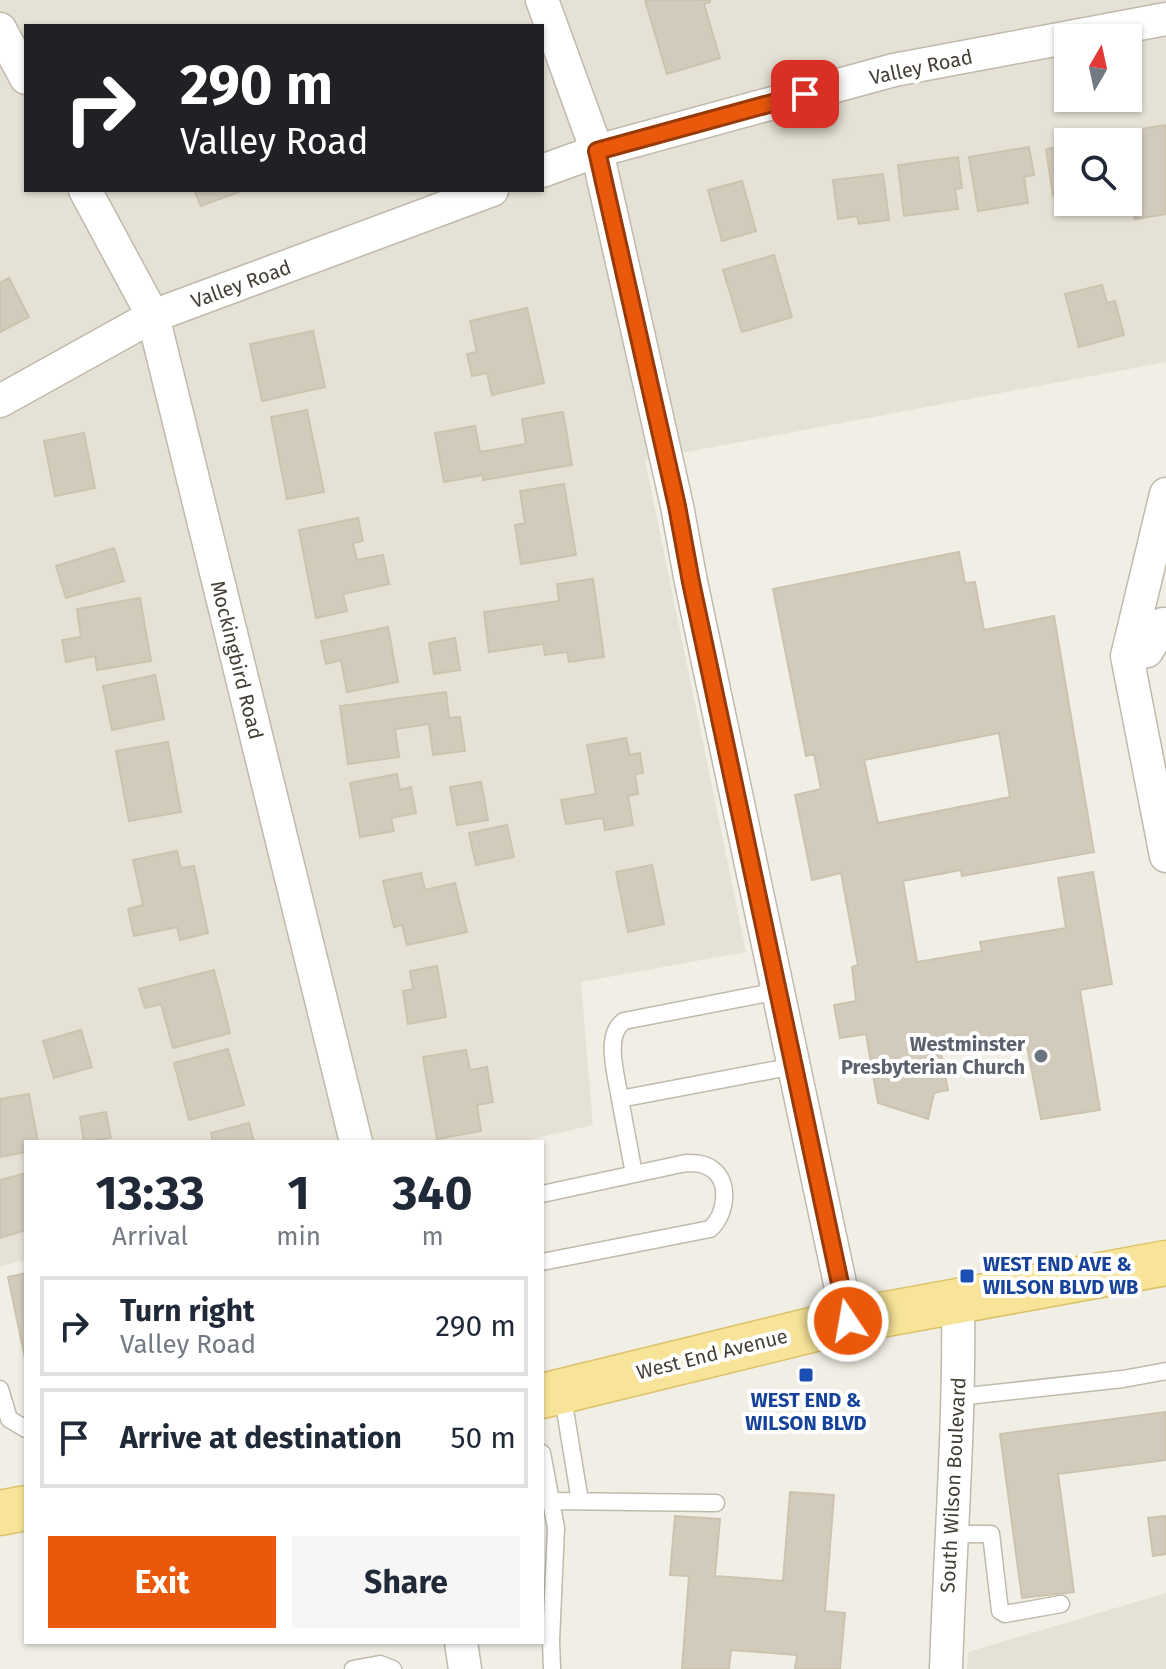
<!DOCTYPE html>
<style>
body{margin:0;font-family:"Fira Sans",sans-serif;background:#f6f6f7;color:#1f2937;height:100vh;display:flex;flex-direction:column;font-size:30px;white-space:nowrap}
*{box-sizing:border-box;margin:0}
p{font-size:26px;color:#747a83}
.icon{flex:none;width:44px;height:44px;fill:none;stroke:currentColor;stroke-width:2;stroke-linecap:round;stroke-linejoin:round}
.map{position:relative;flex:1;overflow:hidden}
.panel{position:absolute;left:24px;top:1140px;width:520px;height:504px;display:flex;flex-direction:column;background:#fff;border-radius:0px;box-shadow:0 2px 6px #0004}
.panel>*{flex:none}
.top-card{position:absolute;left:24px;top:24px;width:520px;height:168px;border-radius:0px;box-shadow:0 2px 6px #0004;background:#202124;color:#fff;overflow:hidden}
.needle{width:52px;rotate:9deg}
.controls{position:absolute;left:1054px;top:24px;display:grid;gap:16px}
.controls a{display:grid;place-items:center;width:88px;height:88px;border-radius:0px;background:#fff;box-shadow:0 2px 6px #0004;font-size:40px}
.pin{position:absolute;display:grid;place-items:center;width:68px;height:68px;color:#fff;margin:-34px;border-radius:16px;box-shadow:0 4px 12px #0006}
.me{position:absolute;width:88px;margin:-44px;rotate:348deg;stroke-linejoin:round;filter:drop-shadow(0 0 6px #0008)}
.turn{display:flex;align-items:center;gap:28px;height:168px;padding:0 24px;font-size:36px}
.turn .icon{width:104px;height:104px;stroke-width:2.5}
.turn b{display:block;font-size:56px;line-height:68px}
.eta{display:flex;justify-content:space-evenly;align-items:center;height:136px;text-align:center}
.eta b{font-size:48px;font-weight:700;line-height:56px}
.cta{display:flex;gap:16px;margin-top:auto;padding:16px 24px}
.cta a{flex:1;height:92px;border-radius:0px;background:#ea580c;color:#fff;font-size:32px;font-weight:700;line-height:92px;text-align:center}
.cta a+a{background:#f6f6f7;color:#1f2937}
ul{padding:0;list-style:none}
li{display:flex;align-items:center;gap:24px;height:100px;margin:0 16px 12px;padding:0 8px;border:4px solid #e0e1e3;border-radius:0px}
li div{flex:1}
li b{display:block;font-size:30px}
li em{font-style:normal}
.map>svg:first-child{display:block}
.residential{fill:#e5e1d4;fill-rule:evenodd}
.building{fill:#d2cbbb;stroke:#ccc3af;stroke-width:2;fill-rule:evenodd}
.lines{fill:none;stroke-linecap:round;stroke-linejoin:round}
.service-casing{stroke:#bfbaab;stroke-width:19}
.minor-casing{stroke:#bfbaab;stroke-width:35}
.primary-casing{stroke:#dbc269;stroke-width:47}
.service{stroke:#fff;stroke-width:16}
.minor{stroke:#fff;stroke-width:32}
.primary{stroke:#f7e498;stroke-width:44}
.route-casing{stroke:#983908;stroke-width:20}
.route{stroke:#ea580c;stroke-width:14}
.worship-dot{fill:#6b7280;stroke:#fff;stroke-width:3}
.transit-dot{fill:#1a4fb4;stroke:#fff;stroke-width:3}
.labels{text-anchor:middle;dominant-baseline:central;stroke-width:8;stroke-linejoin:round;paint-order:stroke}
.street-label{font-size:20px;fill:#433f35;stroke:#fff}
.worship-label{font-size:20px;font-weight:bold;fill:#5b616d;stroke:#fff;text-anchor:end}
.transit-label{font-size:20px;font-weight:bold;fill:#164399;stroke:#fff;text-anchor:start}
</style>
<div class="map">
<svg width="1166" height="1669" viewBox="0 0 1166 1669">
<rect width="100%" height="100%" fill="#f1efe5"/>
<path class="residential" d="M0,0H1166V362L645,460L746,952L581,982L593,1125L520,1142H26V1260L0,1266ZM26,26H542V190H26ZM1068,38H1128V98H1068ZM1068,142H1128V202H1068Z
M1166,1593V1669H967L968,1652Z"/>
<path class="building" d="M645,0H710V2L704,4L720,58L667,74Z
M1166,125V214L1135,219L1128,170V142H1124L1122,132Z
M1072,140V142H1068V194L1053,196L1046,149L1066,146L1065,141Z
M1029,147L1034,175L1024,177L1028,203L978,211L969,157Z
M958,157L962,188L955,189L958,209L904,216L898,165Z
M883,174L889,220L859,224L857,216L838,219L833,180Z
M742,181L756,231L722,241L708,190Z
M194,190H244L201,206Z
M774,255L792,317L742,332L723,270Z
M9,278L29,317L0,332V283Z
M1102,285L1107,303L1115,301L1124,335L1079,347L1065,294Z
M527,308L544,383L492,395L487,373L472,376L467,354L477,352L470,321Z
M313,331L325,387L262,401L250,344Z
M307,410L324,492L287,499L271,417Z
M563,412L572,465L483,480V475L444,482L435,433L475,426L480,452L526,444L522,419Z
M84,433L95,488L55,496L44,441Z
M564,484L576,555L521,564L515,525L525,523L520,491Z
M358,518L363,541L353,543L357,560L383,555L389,584L343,594L347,611L316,618L299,530Z
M114,548L124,581L66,598L56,566Z
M959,552L965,583L975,582L984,630L1054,616L1094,852L962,876L961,870L903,881L917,962L982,951L980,942L1066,928L1058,878L1093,872L1112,984L1080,990L1100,1110L1041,1119L1025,1035L940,1049L948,1090L934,1093L928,1119L878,1103L866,1034L840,1038L834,1005L856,1001L852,967L858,965L841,873L812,880L795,795L821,789L814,754L806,756L773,589ZM999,733L1010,797L878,823L864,760Z
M593,579L604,657L569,662L567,652L545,655L543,644L489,652L484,612L559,601L557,584Z
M140,598L151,661L97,670L95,656L66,662L62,640L81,637L77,609Z
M388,627L398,682L347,692L341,660L326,664L321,641Z
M455,638L460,670L434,674L429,643Z
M155,675L164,719L112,730L103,686Z
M446,692L449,718L460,717L465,751L433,755L429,724L395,729L399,757L348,764L340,706Z
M626,738L630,755L640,753L643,773L635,774L638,794L628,796L633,825L605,830L603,818L566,824L561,800L596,794L587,745Z
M168,742L181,812L129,821L116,751Z
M397,774L400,790L411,787L416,813L391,818L394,831L360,837L350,783Z
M481,782L488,820L457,825L450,787Z
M507,825L514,857L476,865L469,833Z
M177,851L181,868L194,866L208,933L180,940L177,927L134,936L128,909L143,905L133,860Z
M652,865L664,924L628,932L616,872Z
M421,873L425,890L455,883L467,932L407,945L402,925L394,927L383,881Z
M437,966L446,1017L408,1024L403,991L413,989L410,971Z
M214,970L230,1033L173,1048L161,1004L145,1008L139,989Z
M81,1030L92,1067L54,1078L43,1041Z
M228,1049L244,1105L189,1120L174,1063Z
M466,1050L470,1070L487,1067L493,1102L477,1105L481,1131L437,1139L423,1057Z
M29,1094L38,1142H26V1152L0,1157V1099Z
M106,1112L111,1138L84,1142L80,1117Z
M249,1123L254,1142H213L211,1133Z
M26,1173V1230L0,1238V1180Z
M26,1273V1363L8,1277Z
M1166,1412V1460L1058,1474L1074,1592L1022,1598L1000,1434Z
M790,1492L834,1495L825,1611L845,1613L840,1669H795L797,1655L731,1650L729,1669H682L689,1576L670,1575L675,1516L720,1519L715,1576L783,1581Z
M1166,1516V1554L1153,1556L1148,1518Z"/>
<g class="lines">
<g class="service-casing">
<path id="service" d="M778,991L624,1021C603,1035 617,1078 620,1099L794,1066
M620,1099L634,1174
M542,1194L686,1163C695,1163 704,1163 712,1169C731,1182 726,1215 710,1229L542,1262
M0,1389L9,1419L26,1429
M562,1392L580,1501
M958,1397L1123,1379L1166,1371
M542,1453L556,1528L551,1641L552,1669
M552,1501L716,1503
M951,1534H991L1000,1611L1005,1614L1061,1604
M353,1669L380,1664L393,1669"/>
</g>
<g class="minor-casing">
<path id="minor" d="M542,0L597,151L677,506L691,582L848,1321
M0,29L26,78
M542,171L597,151L894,70L1166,19
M85,190L153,316L356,1142
M0,401L153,316L492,190
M1166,494L1127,656L1166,856
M1127,656L1147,651L1163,624H1166
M461,1642L465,1669
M946,1669C950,1546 960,1424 958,1301"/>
</g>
<g class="primary-casing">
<path id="primary" d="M542,1396L848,1321L1166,1263
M0,1513L26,1508"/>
</g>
<use href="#service" class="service"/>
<use href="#minor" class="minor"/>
<use href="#primary" class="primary"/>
</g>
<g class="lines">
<g class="route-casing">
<path id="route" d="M805,94L597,151L677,506L691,582L848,1321"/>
</g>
<use href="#route" class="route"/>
</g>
<circle class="worship-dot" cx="1041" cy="1056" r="8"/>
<g class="transit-dot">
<rect x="959" y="1268" width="16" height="16" rx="4"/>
<rect x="798" y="1367" width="16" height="16" rx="4"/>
</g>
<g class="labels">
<g class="street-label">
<text transform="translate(921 67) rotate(-12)">Valley Road</text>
<text transform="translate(241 284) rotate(-20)">Valley Road</text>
<text transform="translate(237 660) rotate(76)">Mockingbird Road</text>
<text transform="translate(712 1354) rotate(-14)">West End Avenue</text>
<text transform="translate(953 1485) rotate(-87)">South Wilson Boulevard</text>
</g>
<g class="worship-label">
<text x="1025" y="1044">Westminster<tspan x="1025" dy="23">Presbyterian Church</tspan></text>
</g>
<g class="transit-label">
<text x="983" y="1264">WEST END AVE &amp;<tspan x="983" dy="23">WILSON BLVD WB</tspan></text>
<text x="806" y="1400" text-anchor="middle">WEST END &amp;<tspan x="806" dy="23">WILSON BLVD</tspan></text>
</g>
</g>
</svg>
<div class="controls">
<a><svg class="needle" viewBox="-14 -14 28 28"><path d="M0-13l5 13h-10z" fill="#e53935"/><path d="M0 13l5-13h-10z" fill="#747a83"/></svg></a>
<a><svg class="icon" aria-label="search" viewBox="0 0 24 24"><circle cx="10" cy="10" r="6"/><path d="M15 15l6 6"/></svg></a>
</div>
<div class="pin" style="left:805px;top:94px;background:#d93025"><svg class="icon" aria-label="arrive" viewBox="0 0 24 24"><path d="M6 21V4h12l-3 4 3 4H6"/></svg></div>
<svg class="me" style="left:848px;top:1321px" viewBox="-20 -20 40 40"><circle r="17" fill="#ea580c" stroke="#fff" stroke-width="3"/><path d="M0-11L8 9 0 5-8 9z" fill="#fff"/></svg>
<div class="top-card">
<div class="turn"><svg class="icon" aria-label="right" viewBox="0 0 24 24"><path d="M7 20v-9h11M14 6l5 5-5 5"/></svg><div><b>290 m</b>Valley Road</div></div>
</div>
<section class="panel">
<div class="eta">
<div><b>13:33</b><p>Arrival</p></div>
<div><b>1</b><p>min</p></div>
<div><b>340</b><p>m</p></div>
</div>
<ul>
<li><svg class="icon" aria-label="right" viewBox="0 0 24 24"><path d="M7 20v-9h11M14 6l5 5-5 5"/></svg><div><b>Turn right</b><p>Valley Road</p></div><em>290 m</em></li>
<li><svg class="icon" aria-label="arrive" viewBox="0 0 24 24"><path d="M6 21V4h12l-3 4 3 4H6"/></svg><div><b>Arrive at destination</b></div><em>50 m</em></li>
</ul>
<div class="cta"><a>Exit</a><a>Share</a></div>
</section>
</div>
